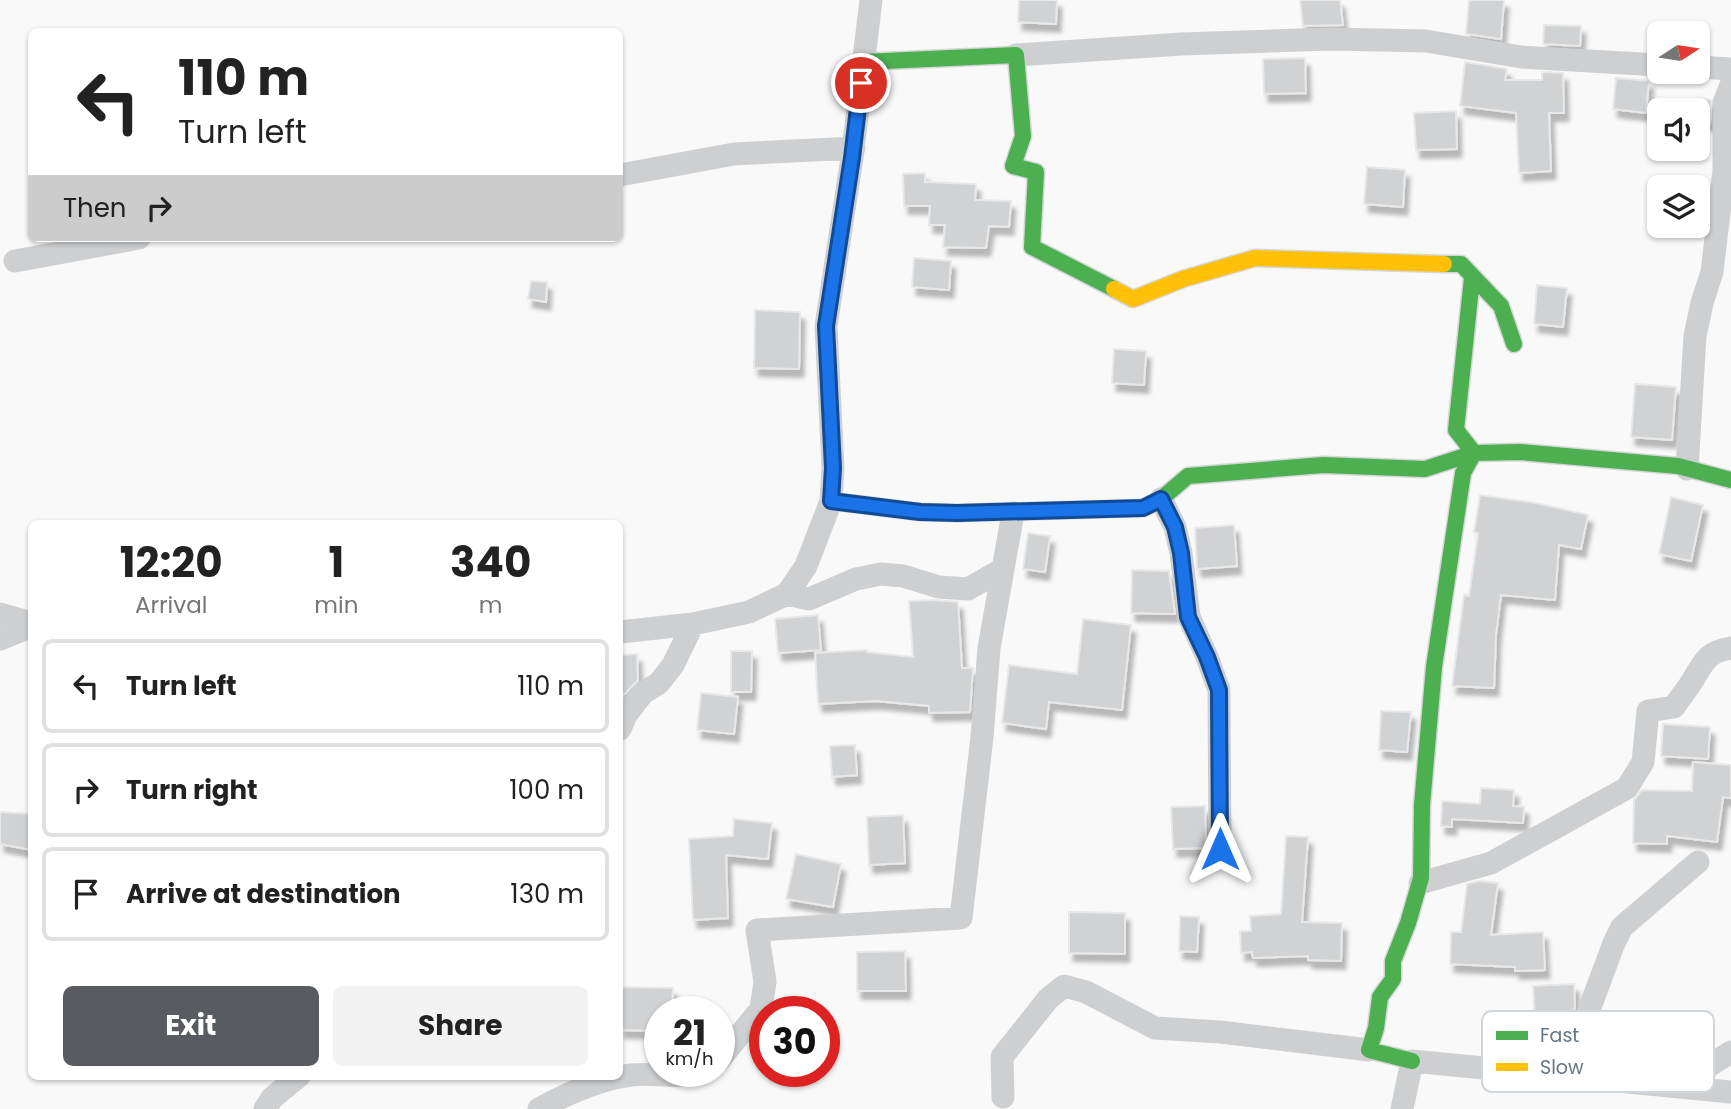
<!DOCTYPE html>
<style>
body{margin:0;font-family:Poppins,sans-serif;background:#f2f2f2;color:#222;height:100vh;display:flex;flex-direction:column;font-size:26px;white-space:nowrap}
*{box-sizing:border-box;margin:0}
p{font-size:23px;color:#767676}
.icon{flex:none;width:38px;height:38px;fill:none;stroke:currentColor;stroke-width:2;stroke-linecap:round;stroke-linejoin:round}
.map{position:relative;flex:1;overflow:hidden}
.sheet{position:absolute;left:28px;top:520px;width:595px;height:560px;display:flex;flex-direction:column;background:#fff;border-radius:10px;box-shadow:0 2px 5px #0004}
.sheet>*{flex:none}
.hud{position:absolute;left:28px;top:28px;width:595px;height:214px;border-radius:10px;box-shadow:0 2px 5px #0004;background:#fff;color:#222;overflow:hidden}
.needle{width:46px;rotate:78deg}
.fabs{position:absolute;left:1647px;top:21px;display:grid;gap:14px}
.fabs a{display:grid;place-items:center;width:63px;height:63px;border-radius:10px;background:#fff;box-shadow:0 2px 5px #0004;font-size:35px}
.speed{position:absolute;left:644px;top:996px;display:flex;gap:14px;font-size:35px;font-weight:700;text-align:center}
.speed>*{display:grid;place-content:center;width:91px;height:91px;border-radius:50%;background:#fff;box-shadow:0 2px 5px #0004;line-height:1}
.speed small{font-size:18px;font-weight:400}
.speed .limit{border:10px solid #d22;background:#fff;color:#111}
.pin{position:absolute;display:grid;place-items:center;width:60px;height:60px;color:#fff;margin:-30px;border:4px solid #fff;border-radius:50%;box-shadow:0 2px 7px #0007}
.me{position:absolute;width:77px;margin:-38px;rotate:0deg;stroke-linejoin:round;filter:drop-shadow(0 0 5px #0008)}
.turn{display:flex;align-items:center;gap:24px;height:147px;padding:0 35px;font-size:32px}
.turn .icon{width:91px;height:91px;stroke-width:2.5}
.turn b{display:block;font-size:49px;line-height:60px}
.then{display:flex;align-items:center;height:66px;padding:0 35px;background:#0003;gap:14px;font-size:26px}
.eta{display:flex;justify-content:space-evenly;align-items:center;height:119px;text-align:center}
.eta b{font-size:42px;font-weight:700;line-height:49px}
.primary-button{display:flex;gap:14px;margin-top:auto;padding:14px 35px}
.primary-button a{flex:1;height:80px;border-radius:10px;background:#585c60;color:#fff;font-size:28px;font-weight:700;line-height:80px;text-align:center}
.primary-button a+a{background:#f2f2f2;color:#222}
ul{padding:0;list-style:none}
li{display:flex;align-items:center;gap:21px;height:94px;margin:0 14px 10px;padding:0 21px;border:4px solid #e0e0e0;border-radius:10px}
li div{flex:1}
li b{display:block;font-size:26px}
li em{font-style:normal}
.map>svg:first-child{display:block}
.building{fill:#d0d2d3;stroke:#e8e8e8;stroke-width:2;filter:url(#shadow)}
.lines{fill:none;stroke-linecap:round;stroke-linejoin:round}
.fast-casing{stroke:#d5d6d7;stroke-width:19}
.slow-casing{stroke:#d5d6d7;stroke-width:19}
.street{stroke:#cecfd0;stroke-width:23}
.fast{stroke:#4caf50;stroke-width:16}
.slow{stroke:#ffc107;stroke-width:16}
.route-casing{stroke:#114b97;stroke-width:18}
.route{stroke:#1a73e8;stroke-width:12}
.key{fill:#fff;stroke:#d1d6da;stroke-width:2}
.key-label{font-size:19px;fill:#657683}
</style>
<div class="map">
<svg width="1731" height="1109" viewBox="0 0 1731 1109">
<defs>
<filter id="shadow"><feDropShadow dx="4.5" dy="8" stdDeviation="2" flood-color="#0004"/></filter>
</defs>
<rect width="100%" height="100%" fill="#f9f9f9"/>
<path class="building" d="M1019,0H1057L1056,24L1018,22Z
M1300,0H1340L1343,25L1303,26Z
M1469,0H1504L1501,39L1466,34Z
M1544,25L1581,26L1580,46L1543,44Z
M1305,58L1306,93L1264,94L1263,59Z
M1465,62L1507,69L1505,80H1542V72L1563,73L1564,113H1549L1551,171L1519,173L1516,113L1460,106Z
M1616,78L1649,81L1646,113L1613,109Z
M1698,98L1711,100L1710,123L1698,121Z
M1456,111L1457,149L1416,150L1414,113Z
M1367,167L1405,170L1403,207L1364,204Z
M925,173V182L976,184L975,200L1011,201L1009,227L989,226L986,248L943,247L945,225H929L930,206H904L903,174Z
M914,258L951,261L949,290L912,287Z
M531,281L547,282L546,302L528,299Z
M1537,285L1567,288L1563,327L1534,324Z
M755,310L800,312L799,369L754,368Z
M1114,349L1146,351L1144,385L1112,383Z
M1635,384L1676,387L1672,440L1631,437Z
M1480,495L1536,503L1588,515L1581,549L1559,545L1555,600L1501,595L1496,635L1494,688L1452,686L1464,595L1469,596L1478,533L1474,532Z
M1671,497L1703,505L1691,561L1659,554Z
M1234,525L1237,566L1197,569L1195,528Z
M1028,533L1050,536L1045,572L1023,569Z
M1132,570L1169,571L1175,614L1131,613Z
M933,600L958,602L962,668H973L970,712L929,713V706L876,701L818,704L815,653L867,650V652L913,657L909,601Z
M818,615L821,650L778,653L775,619Z
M1083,619L1131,625L1122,710L1049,702L1046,729L1002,723L1009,665L1077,674Z
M731,651H752L751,692H731Z
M637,654L638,680L625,694H620V655Z
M701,693L738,697L734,734L697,730Z
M1381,711L1411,712L1407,752L1379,750Z
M1663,724L1710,727L1708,759L1661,756Z
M855,745L857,775L832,777L830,746Z
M1693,762L1731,765V798L1723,797L1717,842L1667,836V844L1633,843L1634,800L1642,790L1692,791Z
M1481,788L1514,790L1513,806L1524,807L1523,823L1452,819V827L1441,826L1442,801L1480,804Z
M1205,806L1206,848L1173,849L1171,807Z
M0,812L32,814V850L0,844Z
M903,815L905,863L869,865L867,817Z
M734,819L772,823L768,859L726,855L728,918L693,920L689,839L733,836Z
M1286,836L1308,837L1302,922L1342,923L1341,961L1308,960V956L1253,958L1252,952L1241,953L1240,931H1251L1250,916L1281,914Z
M796,854L841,864L833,907L786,899Z
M1479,881L1498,883L1491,935L1543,932L1545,970L1515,971V967L1450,964L1451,932H1461L1467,884Z
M1069,912L1125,913V954L1069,953Z
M1180,916L1199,917L1197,952L1179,951Z
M905,951L906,991H857V952Z
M1574,984L1575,1007L1570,1020L1535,1022L1533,986Z
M620,987L673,988L672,1012H660V1031L620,1030Z"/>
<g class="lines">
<g class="fast-casing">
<path id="fast" d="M863,62L1016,55L1023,136L1013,166L1036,172L1032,247L1114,289
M1444,264H1461L1501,306L1514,344
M831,501L920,512L957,513L1143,508L1161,499L1188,476L1323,465L1425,469L1474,453L1520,452L1678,466L1731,480
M1412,1061L1369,1050L1376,1028L1380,997L1393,979V961L1408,923L1421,878L1422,805L1434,667L1463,473L1474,453L1456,430L1472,278"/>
</g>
<g class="slow-casing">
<path id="slow" d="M1114,289L1133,299L1183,279L1255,258L1444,264"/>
</g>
<path class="street" d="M1016,55L1182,44L1330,39L1426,41L1521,57L1659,65
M1698,67L1731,69
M620,175L734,154L854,148
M15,261L139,238
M1687,469L1695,336L1702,303L1712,272L1724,170V103L1731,85
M1161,499L1175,527L1181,553L1189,617L1207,657L1219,690L1220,849
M787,594L809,599L856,579L881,574L903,576L939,587L968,589L1003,569
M0,614L32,623
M620,632L693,624L749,612L787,594L806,566L831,501L833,468L826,326L852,158L871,0
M0,639L32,626
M620,729L626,715L643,693L659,683L673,665L693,624
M1420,883L1491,863L1627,788L1643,762L1648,711L1674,707C1679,699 1686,691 1691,683C1704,663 1705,652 1731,648
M719,1060L761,1009L765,982L757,930L961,918L982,737L989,648L1013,513
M1537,1073V1036L1580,1034L1614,943L1622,927L1698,862
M1677,1086L1731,1052
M1003,1097L1002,1057L1048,999L1064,986L1086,992L1155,1028L1220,1032L1369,1050
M265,1109L272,1098L299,1076
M539,1109C568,1093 599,1079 631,1075C658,1072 674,1080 702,1071
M1402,1109L1412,1061L1731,1092"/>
<use href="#fast" class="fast"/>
<use href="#slow" class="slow"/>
</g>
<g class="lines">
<g class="route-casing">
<path id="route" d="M861,83L852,158L826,326L833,468L831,501L920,512L957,513L1143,508L1161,499L1175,527L1181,553L1188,617L1207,657L1219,690L1220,849"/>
</g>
<use href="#route" class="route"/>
</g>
<rect x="1482" y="1011" width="232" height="81" rx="10" class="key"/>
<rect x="1496" y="1031" width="32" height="9" fill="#4caf50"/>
<rect x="1496" y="1063" width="32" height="8" fill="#ffc107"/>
<g class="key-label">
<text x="1540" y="1042">Fast</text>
<text x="1540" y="1074">Slow</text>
</g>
</svg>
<div class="fabs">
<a><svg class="needle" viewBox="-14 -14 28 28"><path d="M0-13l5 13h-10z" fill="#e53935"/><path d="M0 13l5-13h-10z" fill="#767676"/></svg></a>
<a><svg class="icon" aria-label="sound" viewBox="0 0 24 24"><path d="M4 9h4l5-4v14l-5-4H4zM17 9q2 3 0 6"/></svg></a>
<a><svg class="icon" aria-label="layers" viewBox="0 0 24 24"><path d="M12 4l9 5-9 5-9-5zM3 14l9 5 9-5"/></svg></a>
</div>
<div class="speed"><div>21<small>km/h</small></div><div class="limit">30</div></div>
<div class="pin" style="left:861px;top:83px;background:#d93025"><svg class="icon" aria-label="arrive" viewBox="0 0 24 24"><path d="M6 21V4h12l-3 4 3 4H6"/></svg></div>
<svg class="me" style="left:1220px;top:849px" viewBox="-20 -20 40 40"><path d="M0-17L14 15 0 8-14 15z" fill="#1a73e8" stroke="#fff" stroke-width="4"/></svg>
<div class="hud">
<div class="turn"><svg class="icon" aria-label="left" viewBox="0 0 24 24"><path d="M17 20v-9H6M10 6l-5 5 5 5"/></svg><div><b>110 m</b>Turn left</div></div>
<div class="then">Then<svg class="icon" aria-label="right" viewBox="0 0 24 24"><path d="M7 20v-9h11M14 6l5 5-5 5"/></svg></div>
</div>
<section class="sheet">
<div class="eta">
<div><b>12:20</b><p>Arrival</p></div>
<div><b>1</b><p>min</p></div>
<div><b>340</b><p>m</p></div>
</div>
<ul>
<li><svg class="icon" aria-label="left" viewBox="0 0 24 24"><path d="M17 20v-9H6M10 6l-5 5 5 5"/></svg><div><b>Turn left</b></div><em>110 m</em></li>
<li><svg class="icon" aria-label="right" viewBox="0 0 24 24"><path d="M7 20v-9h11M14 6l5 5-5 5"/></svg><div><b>Turn right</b></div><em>100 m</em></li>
<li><svg class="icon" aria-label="arrive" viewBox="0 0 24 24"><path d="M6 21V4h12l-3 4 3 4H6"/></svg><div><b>Arrive at destination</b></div><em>130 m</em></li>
</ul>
<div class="primary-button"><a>Exit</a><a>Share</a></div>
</section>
</div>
